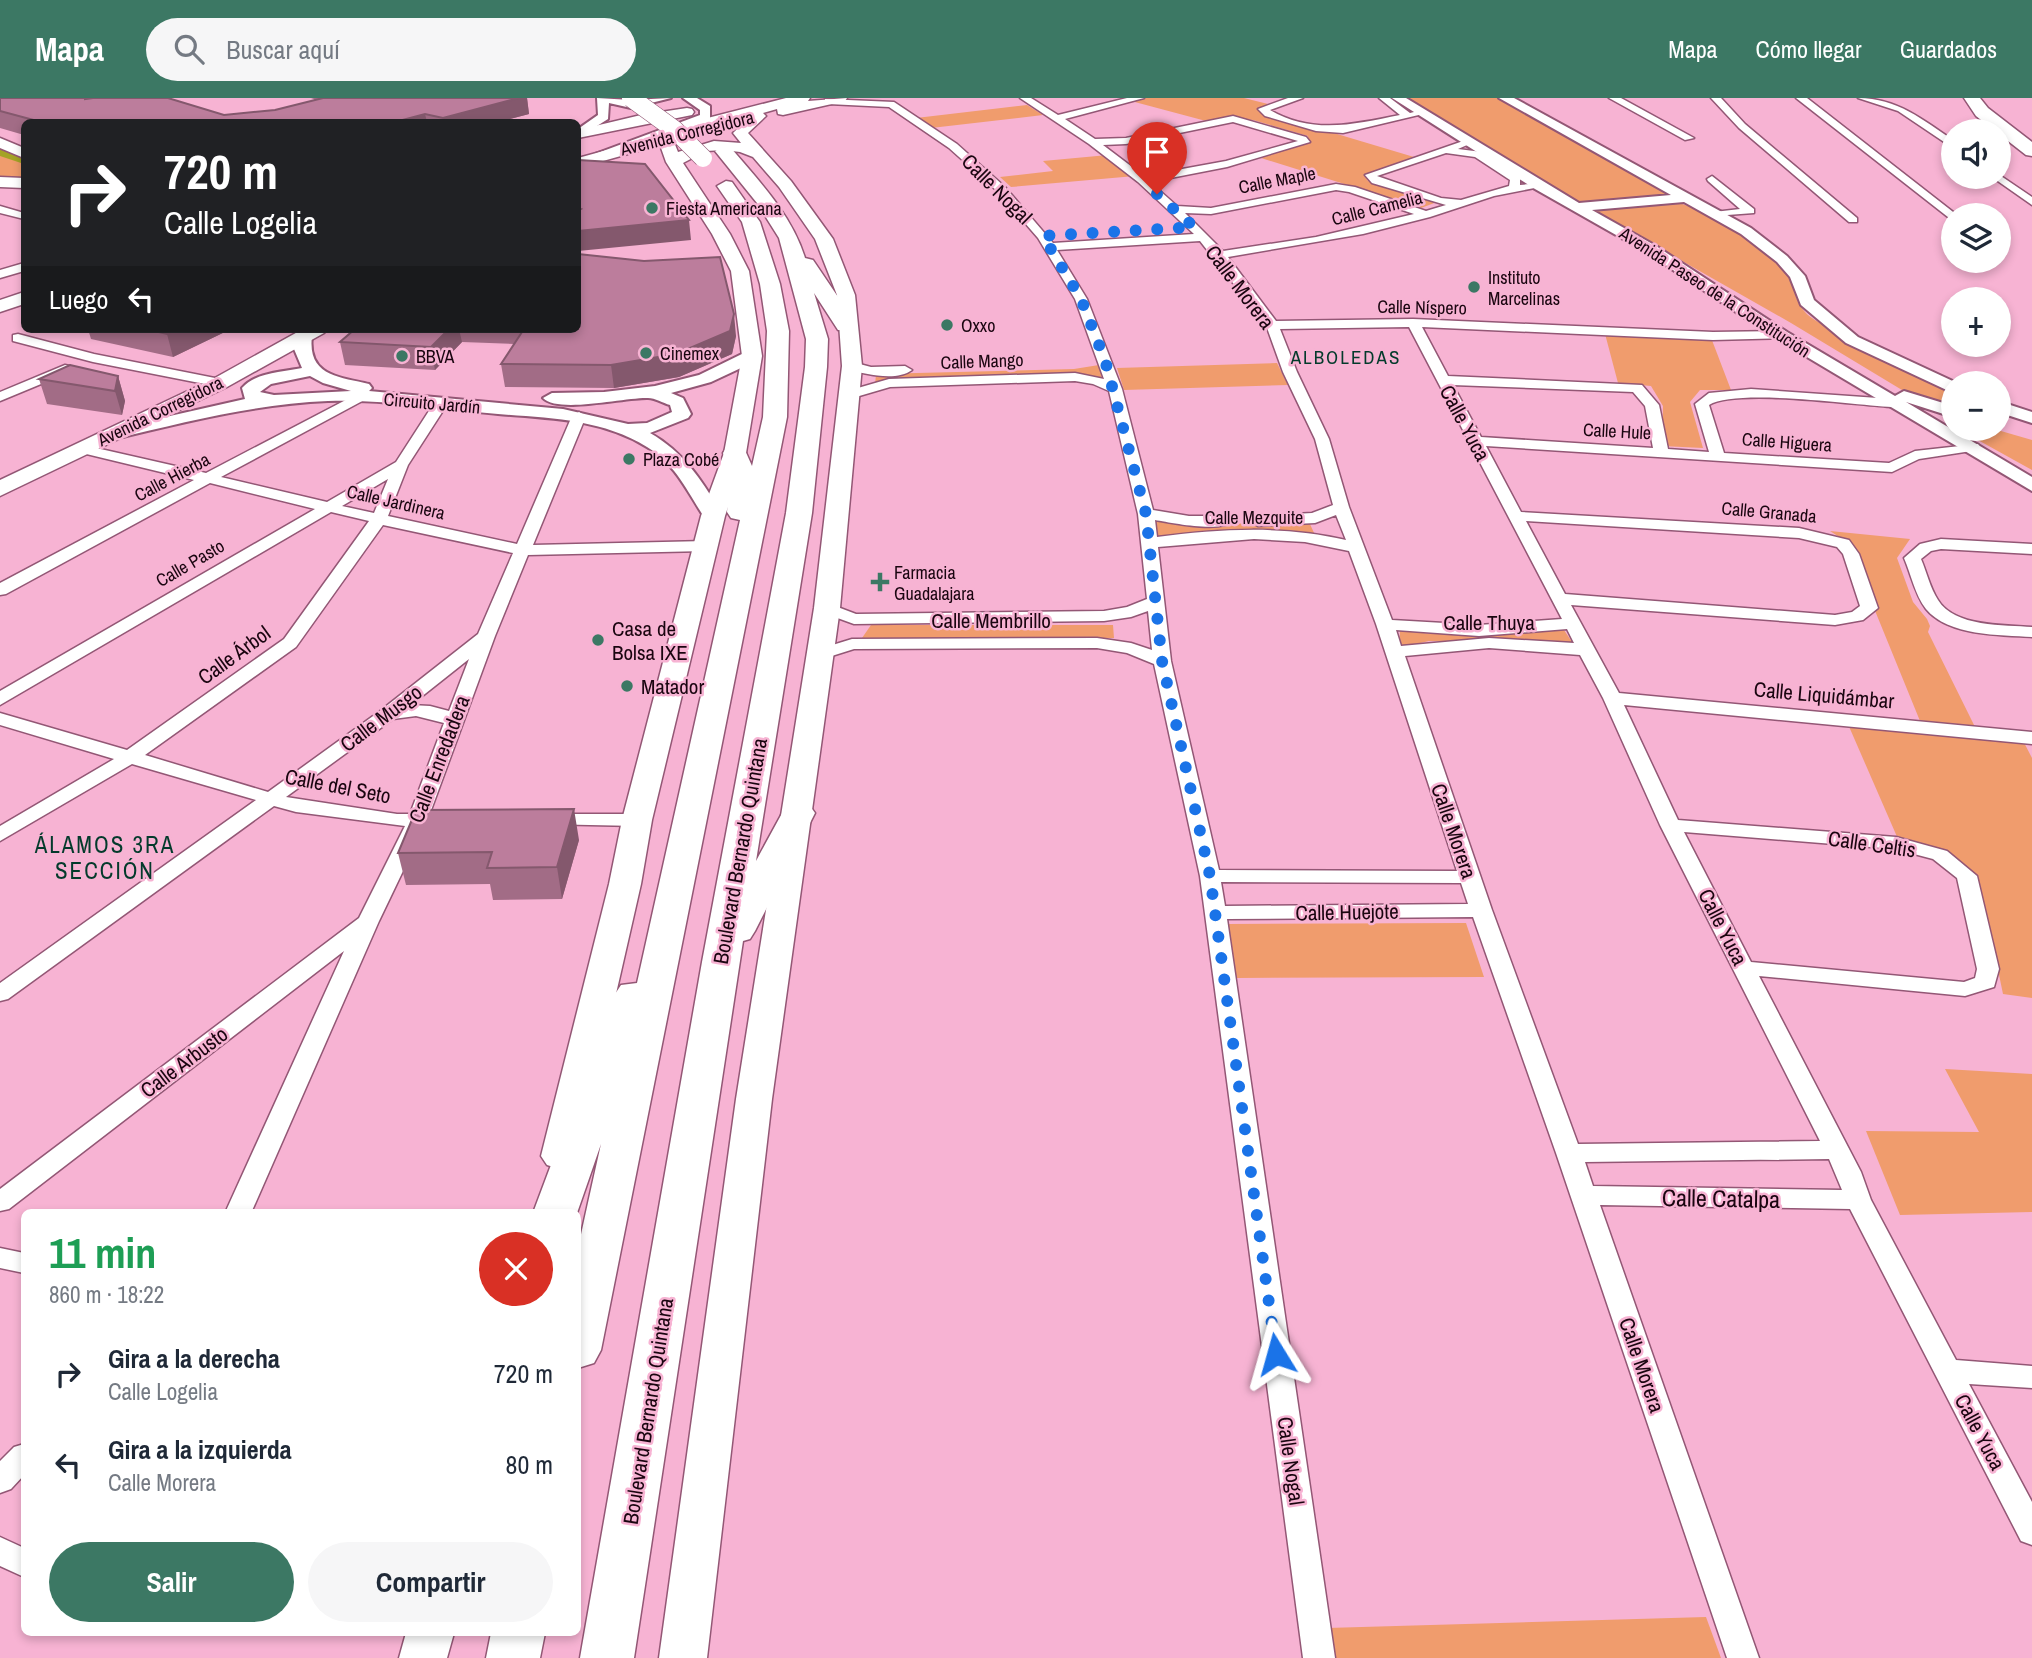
<!DOCTYPE html>
<html lang="es">
<meta charset="utf-8">
<style>
body{margin:0;font-family:"Archivo Narrow",sans-serif;background:#f6f6f7;color:#1f2937;height:100vh;display:flex;flex-direction:column;font-size:26px;white-space:nowrap}
*{box-sizing:border-box;margin:0}
p{font-size:23px;color:#747a83}
.icon{flex:none;width:38px;height:38px;fill:none;stroke:currentColor;stroke-width:2;stroke-linecap:round;stroke-linejoin:round}
.map{position:relative;flex:1;overflow:hidden}
.side{position:absolute;left:21px;top:1111px;width:560px;height:427px;display:flex;flex-direction:column;background:#fff;border-radius:10px;box-shadow:0 4px 10px #0003}
.side>*{flex:none}
.hud{position:absolute;left:21px;top:21px;width:560px;height:214px;border-radius:10px;box-shadow:0 4px 10px #0003;background:#202124;color:#fff;overflow:hidden}
.controls{position:absolute;left:1941px;top:21px;display:grid;gap:14px}
.controls a{display:grid;place-items:center;width:70px;height:70px;border-radius:50%;background:#fff;box-shadow:0 4px 10px #0003;font-size:35px}
.pin{position:absolute;display:grid;place-items:center;width:60px;height:60px;color:#fff;margin:-72px -30px;border-radius:50% 50% 50% 0;rotate:-45deg;box-shadow:0 0 7px #0007}
.pin .icon{rotate:45deg}
.me{position:absolute;width:77px;margin:-38px;rotate:352deg;stroke-linejoin:round;filter:drop-shadow(0 0 5px #0008)}
.turn{display:flex;align-items:center;gap:24px;height:147px;padding:0 28px;font-size:32px}
.turn .icon{width:91px;height:91px;stroke-width:2.5}
.turn b{display:block;font-size:49px;line-height:60px}
.then{display:flex;align-items:center;height:66px;padding:0 28px;background:#0003;gap:14px;font-size:26px}
.round{display:grid;place-items:center;flex:none;width:74px;height:74px;border-radius:37px;background:#f6f6f7}
.overview{display:flex;align-items:center;justify-content:space-between;height:119px;padding:0 28px}
h1{font-size:42px;font-weight:800;line-height:52px;color:#1e9e55}
.primary-button{display:flex;gap:14px;margin-top:auto;padding:14px 28px}
.primary-button a{flex:1;height:80px;border-radius:42px;background:#3c7864;color:#fff;font-size:28px;font-weight:800;line-height:80px;text-align:center}
.primary-button a+a{background:#f6f6f7;color:#1f2937}
ul{padding:0;list-style:none}
li{display:flex;align-items:center;gap:21px;height:91px;padding:0 28px}
li div{flex:1}
li b{display:block;font-size:26px}
li em{font-style:normal}
header{display:flex;align-items:center;gap:42px;box-sizing:border-box;height:98px;padding:0 35px;background:#3c7864;color:#fff}
header strong{font-size:33px}
nav{display:flex;gap:38px;margin-inline-start:auto;font-size:24px}
.search{width:490px;height:63px;background:#f6f6f7;display:flex;align-items:center;gap:18px;box-sizing:border-box;padding:0 24px;border-radius:38px;color:#747a83;font-size:26px}
.map>svg:first-child{display:block}
.green{fill:#f09c6d}
.lines{fill:none;stroke-linecap:round;stroke-linejoin:round}
.canal{fill:#a4a326;fill-rule:evenodd}
.minor-casing{stroke:#935775;stroke-width:3}
.tertiary-casing{stroke:#935775;stroke-width:4}
.secondary-casing{stroke:#935775;stroke-width:3}
.primary-casing{stroke:#935775;stroke-width:3}
.trunk-casing{stroke:#935775;stroke-width:3}
.minor{fill:#fff;fill-rule:evenodd}
.tertiary{fill:#fff;fill-rule:evenodd}
.secondary{fill:#fff;fill-rule:evenodd}
.primary{fill:#fff;fill-rule:evenodd}
.trunk{fill:#fff;fill-rule:evenodd}
.primary-bridge-casing{stroke:#935775;stroke-width:19;stroke-linecap:butt}
.primary-bridge{stroke:#fff;stroke-width:18}
.wall{fill:#a26c86}
.shaded-wall{fill:#84586d}
.building{fill:#bc7d9c;stroke:#84586d;stroke-width:2}
.route{stroke:#1a73e8;stroke-width:12;stroke-dasharray:0 21.6}
.poi-dot{fill:#3c7864;stroke:#f7b3d3;stroke-width:2.5}
.labels{text-anchor:middle;dominant-baseline:central;stroke-width:5;stroke-linejoin:round;paint-order:stroke}
.far-street-label{font-size:18px;fill:#1a0510;stroke:#f7b3d3}
.far-poi-label{font-size:18px;fill:#1a0510;stroke:#f7b3d3;text-anchor:start}
.far-neighbourhood-label{font-size:19px;letter-spacing:2px;fill:#033a2b;stroke:#f7b3d3}
.street-label{font-size:21px;fill:#1a0510;stroke:#f7b3d3}
.poi-label{font-size:21px;fill:#1a0510;stroke:#f7b3d3;text-anchor:start}
.neighbourhood-label{font-size:23px;letter-spacing:2px;fill:#033a2b;stroke:#f7b3d3}
.near-street-label{font-size:24px;fill:#1a0510;stroke:#f7b3d3}
</style>
<header>
<strong>Mapa</strong>
<div class="search"><svg class="icon" aria-label="search" viewBox="0 0 24 24"><circle cx="10" cy="10" r="6"/><path d="M15 15l6 6"/></svg>Buscar aquí</div>
<nav><a>Mapa</a><a>Cómo llegar</a><a>Guardados</a></nav>
</header>
<div class="map">
<svg width="2032" height="1560" viewBox="0 0 2032 1560">
<rect width="100%" height="100%" fill="#f7b3d3"/>
<path class="green" d="M1142,0H1244L1268,6L1265,10L1267,15L1414,59L1364,77L1368,83L1437,104L1421,110L1261,60L1308,43V38L1253,22L1221,20L1206,23L1131,3Z
M1401,0H1499L1673,98L1580,107Z
M1027,7L1043,17L931,30L916,20Z
M0,51L4,56L24,62V83L8,82L10,79L0,78Z
M1108,57L1135,78L1011,89L1000,79L1053,73L1043,63Z
M1674,104C1704,109 1774,153 1789,180C1795,191 1795,204 1805,214C1810,220 1820,225 1827,229C1867,253 1911,272 1953,292V310L1902,292L1791,225L1594,113Z
M1604,232L1710,237L1731,292H1700L1690,304L1703,350L1662,348L1663,308L1651,288L1618,285Z
M1277,265L1288,287L1124,292L1117,270Z
M1099,267L1102,280L992,279L875,287L876,276L1074,271Z
M1958,331H1994L2032,342V372Z
M1154,421L1220,426L1309,424L1315,437C1259,431 1213,433 1157,441Z
M1830,433L1910,441L1897,460L1913,504L1927,521L1930,528L1928,534L1975,629L2018,633L2032,660V900L2003,896L1997,867L1969,777L1898,741L1844,617L1920,623L1847,444Z
M871,527H1113L1114,540H862Z
M1564,532L1574,547L1554,543H1429L1399,550L1400,533L1434,536Z
M1466,825L1484,879L1236,880L1227,826Z
M1945,971L2032,976V1114L1900,1117L1866,1033L1979,1034Z
M1706,1519L1721,1560H1332L1327,1530Z"/>
<g class="lines">
<path class="canal" d="M0,50L24,58V66L0,58Z"/>
<g class="minor-casing">
<path id="minor" d="M1020,0H1031L1058,17L1127,0H1144L1065,21L1095,41L1126,40L1233,18L1306,39L1310,44L1227,69L1150,84L1177,108L1211,110L1336,86L1355,89L1426,113L1446,107L1372,85L1365,77L1469,41L1474,44L1458,51L1482,54L1520,79V87L1540,85L1545,88L1494,98L1430,119L1363,136L1228,159L1276,223L1413,221L1713,234L1781,233L1786,234V240L1713,242L1422,229L1448,278L1642,287L1659,307L1668,351L1709,354L1695,306L1709,295L1751,291L1892,301L1899,305L1892,309C1855,307 1736,290 1709,307L1724,355L1889,365L1915,353L1978,346L1980,349L1978,352L1919,361L1892,374L1486,348L1521,414L1799,430L1849,442L1859,456L1878,510L1863,522L1835,527L1571,507L1619,595L2032,634V646L1624,607L1678,722L1896,739L1947,753L1977,778L1999,871L1994,889L1965,898L1759,878L1861,1074L1871,1102L1956,1262L2032,1268V1290L1969,1286L2032,1404V1447L2021,1443L1850,1111L1600,1107L1759,1560H1727L1556,1055L1473,819L1227,821L1335,1560H1303L1200,778L1154,566L1127,555L1097,550L854,551L819,562L810,557L813,553L852,541L1097,540L1131,545L1152,552L1148,513L1131,519L1104,523L854,526L821,514L818,510L827,505L856,516L1104,513L1127,509L1147,501L1138,416L1109,293L1093,286L1075,283L890,289L849,301L842,297L844,294L889,281L1075,275L1104,281L1075,201L1038,140L997,93L949,50L889,9L828,6L825,5V1L894,4L957,46L1005,89L1053,145L1194,136L1138,84L1089,46ZM1233,24L1298,43L1226,63L1144,78L1103,47L1126,46ZM1446,55L1475,59L1510,82L1509,88L1461,102L1441,100L1377,78ZM1336,92L1349,94L1414,116L1316,139L1223,153L1185,115L1211,116ZM1200,143L1266,227L1283,274L1315,341L1333,407L1312,415L1258,418L1250,423L1258,428L1315,425L1336,417L1346,442C1283,427 1220,431 1157,439L1155,422C1172,425 1221,435 1234,423L1226,418H1189L1153,412L1122,291L1087,201L1057,152ZM1409,229L1562,521L1479,527L1392,522L1349,409L1329,341L1297,274L1280,231ZM1453,287L1633,294L1645,308L1653,350L1481,339ZM1526,423L1799,440L1837,449L1843,456L1860,508L1852,514L1835,517L1565,496ZM1254,441L1305,444L1349,453L1376,526L1457,773L1219,772L1171,563L1158,449ZM1567,531L1574,545L1489,540L1401,548L1396,532L1479,538ZM1489,550L1580,557L1603,600L1660,727L1820,1043L1578,1046L1492,812L1405,558ZM1684,734L1895,751L1933,761L1957,780L1977,871L1975,880L1964,884L1751,864ZM1221,784L1461,785L1468,806L1225,808ZM1829,1061L1842,1092L1593,1088L1585,1064Z
M1288,0H1303L1270,12C1313,37 1355,26 1400,17L1379,0H1390L1410,15L1422,12L1427,15L1343,35L1316,33L1265,18L1258,11Z
M1609,0H1621L1694,40L1685,42Z
M1711,0H1721L1745,26L1857,120V124H1849L1739,30Z
M1796,0H1807L1957,117H1953V123Z
M1858,0C1897,0 1923,22 1953,42V50L1898,13Z
M1998,76L2032,99V107L1992,79H1998Z
M1712,78L1754,111V115L1714,118V114L1740,111L1708,83L1707,81Z
M0,108L24,115V121L0,115Z
M24,165V173L0,180V172Z
M18,236L94,256L220,281L227,285L220,289L93,264L13,243V237Z
M852,264L871,269L905,268L912,272C896,284 865,276 847,271V265Z
M65,267L70,268V274L0,303V294Z
M361,294L366,295V301L221,379L327,404L396,364L436,302L441,301L448,305L408,367L388,418L517,446L572,318L579,314L586,318L533,447L706,443L714,448L706,453L528,457L495,538L430,715L439,721L436,725L425,727L379,823L251,1115H225L344,853L9,1111L0,1113V1091L359,820L405,728L296,714L274,708L8,901L0,903V885L256,702L132,666L0,743V728L114,661L0,627V615L127,652L284,541L369,423L331,414L0,607V593L315,411L210,385L6,496L0,497V485L194,382L78,354L76,351L78,348L83,347L206,375ZM388,381L374,415L342,408ZM383,427L513,455L478,536L380,613L268,694L145,657L296,549ZM469,561L449,613L430,608L411,607ZM416,618L444,625L410,716H397L286,699L393,621Z
M1941,441L2032,446V456L1941,451L1931,453L1921,461C1927,475 1930,490 1938,502C1954,529 2005,527 2032,529V539C2000,537 1948,538 1926,511C1915,497 1911,476 1904,460L1920,446Z
M549,716H637L644,718L647,722L644,726L637,728L542,726L539,722L542,718Z
M0,1150L24,1155V1175L0,1170Z
M24,1346V1377L11,1391L0,1395V1363L14,1349Z
M0,1439L24,1450V1479L0,1468Z"/>
</g>
<g class="tertiary-casing">
<path id="tertiary" d="M597,0L631,2L671,0L631,10L609,5L608,21L578,40V31L598,17Z
M683,0H697L710,8V22L606,59H596L595,56L700,17V12Z
M1392,0H1406L1579,105L1671,97L1499,0H1514L1751,130L1787,158L1805,178L1814,202L1858,239L1957,285H1953V295L1846,245L1801,207L1790,179L1777,164L1741,136L1684,104L1592,112L1656,148L1787,234L1895,298L1904,293L1953,308V319L1906,304L2032,379V393L1775,240L1646,154L1535,91Z
M304,233L312,238C307,278 339,279 369,286L372,290L369,293L563,311L628,326L647,325L672,314L670,307C663,305 655,300 648,300C626,299 558,316 543,300L552,295L604,294L655,288L699,277L746,254H758L760,258L758,262L711,284L671,295L683,300L691,316L688,320L650,335C685,355 703,384 723,418L720,422H706C688,395 676,366 647,349C602,321 549,320 498,316C442,311 385,301 328,303C255,306 185,324 114,341L105,336L108,332L245,301L242,290C256,274 283,274 302,270L294,251L296,238ZM310,278L323,285L351,293L274,297L260,294L271,286Z
M1998,303L2032,314V325L1998,314Z"/>
</g>
<g class="secondary-casing">
<path id="secondary" d="M786,0H810L808,3L847,0L845,3L783,17L778,16L777,11L763,15L766,18L748,35L791,83L833,141L855,197L862,268L840,510L772,1001L707,1560H659L736,1001L814,510L842,268L837,197L815,141L779,89L753,59L740,54L724,52L706,53L683,65L730,136L749,173L762,258L746,355L725,418L652,722L641,786L579,1058L573,1067L560,1071L547,1067L541,1058L609,786L622,722L701,418L724,355L742,258L731,173L712,136L666,64L660,47L578,70V60L666,36L692,24ZM751,18L733,35L741,45L714,43L678,54L674,44L690,39L692,35Z
M687,10L692,11L694,14L692,17L578,40V32L641,17Z
M0,40L24,50V60L0,50Z
M0,79L24,80V90L0,89Z
M24,194V206L0,214V202Z
M303,231H327L324,235L227,289L0,398V382L213,281Z
M406,1535H454L447,1560H399Z"/>
</g>
<g class="primary-casing">
<path id="primary" d="M724,48L730,49C759,83 792,117 805,160L813,162L857,227L854,232H838L814,195L828,241L827,269L812,415L756,763L786,708L798,705L810,708L815,715L755,833L750,841L743,843L634,1560H580L702,864L786,415L805,269L806,241L779,140L757,105L715,53Z
M726,83L732,84L760,124L780,186L789,233L787,319L601,1252L594,1265L578,1270V1150L601,1046L577,1115H533L615,896L621,887L637,885L740,422L731,420L727,414L730,378L723,355L726,350L735,348L744,350L752,368L763,319L767,233L760,186L742,124L717,88Z
M491,1535H545L540,1560H486Z"/>
</g>
<g class="trunk-casing">
<path id="trunk" d="M1964,0H1980L1988,10L2032,44V58L2026,57L1976,18Z"/>
</g>
<use href="#minor" class="minor"/>
<use href="#tertiary" class="tertiary"/>
<use href="#secondary" class="secondary"/>
<use href="#primary" class="primary"/>
<use href="#trunk" class="trunk"/>
<g class="primary-bridge-casing">
<path id="primary-bridge" d="M631,0L675,32L703,60"/>
</g>
<use href="#primary-bridge" class="primary-bridge"/>
</g>
<path class="wall" d="M0,0H87L224,17L275,12L317,2L311,0H527L529,16L499,24H24V37L0,30Z
M88,231H231L173,259L91,241Z
M355,231H578L736,238L732,256L679,279L614,290L505,289L501,266L514,246L462,244L435,272L345,267L340,244Z
M118,278L125,303L122,317L47,306L39,281Z
M579,742L562,801L493,802L490,786L406,787L398,755Z"/>
<path class="shaded-wall" d="M519,0H527L529,16L499,24H443V20Z
M425,16L427,24H395Z
M689,122L691,142L578,153V133Z
M734,216L736,238L732,256L679,279L614,290L611,267Z
M177,231H231L173,259L167,236Z
M449,231H459L462,244L435,272L431,249Z
M118,278L125,303L122,317L115,293Z
M574,711L579,742L562,801L557,769Z"/>
<path class="building" d="M0,0H85V1L93,0H168L224,17L275,12L323,0H519L443,20L425,16L395,24H41L0,13Z
M578,62L645,66L689,122L578,133V113L581,111L578,110Z
M578,156L644,163L720,159L734,216L730,233L676,256L611,267L501,266L524,231H578Z
M146,231H177L167,236Z
M355,231H449L431,249L340,244Z
M70,267L118,278L115,293L39,281Z
M574,711L557,769L487,770L492,754L398,755L416,712Z"/>
<g class="lines">
<path class="route" d="M1157,96L1194,129L1043,138L1081,201L1105,262L1146,416L1162,563L1210,778L1276,1256"/>
</g>
<g class="poi-dot">
<circle cx="652" cy="110" r="7"/>
<circle cx="1474" cy="189" r="7"/>
<circle cx="947" cy="227" r="7"/>
<circle cx="646" cy="255" r="7"/>
<circle cx="402" cy="258" r="7"/>
<circle cx="629" cy="361" r="7"/>
<path d="M876.5 473.5h7v7h7v7h-7v7h-7v-7h-7v-7h7z"/>
<circle cx="598" cy="542" r="7"/>
<circle cx="627" cy="588" r="7"/>
</g>
<g class="labels">
<g class="far-street-label">
<text transform="translate(687 35) rotate(-14)">Avenida Corregidora</text>
<text transform="translate(1277 82) rotate(-11)">Calle Maple</text>
<text transform="translate(1377 110) rotate(-14)">Calle Camelia</text>
<text transform="translate(1715 194) rotate(33)">Avenida Paseo de la Constitución</text>
<text transform="translate(1422 209) rotate(1)">Calle Níspero</text>
<text transform="translate(982 263) rotate(-2)">Calle Mango</text>
<text transform="translate(432 305) rotate(5)">Circuito Jardín</text>
<text transform="translate(160 313) rotate(-26)">Avenida Corregidora</text>
<text transform="translate(1617 333) rotate(3)">Calle Hule</text>
<text transform="translate(1787 344) rotate(4)">Calle Higuera</text>
<text transform="translate(172 379) rotate(-28)">Calle Hierba</text>
<text transform="translate(396 404) rotate(13)">Calle Jardinera</text>
<text transform="translate(1769 414) rotate(5)">Calle Granada</text>
<text x="1254" y="419">Calle Mezquite</text>
<text transform="translate(190 465) rotate(-30)">Calle Pasto</text>
</g>
<g class="far-poi-label">
<text x="666" y="110">Fiesta Americana</text>
<text x="1488" y="179">Instituto<tspan x="1488" dy="21">Marcelinas</tspan></text>
<text x="961" y="227">Oxxo</text>
<text x="660" y="255">Cinemex</text>
<text x="416" y="258">BBVA</text>
<text x="643" y="361">Plaza Cobé</text>
<text x="894" y="474">Farmacia<tspan x="894" dy="21">Guadalajara</tspan></text>
</g>
<g class="far-neighbourhood-label">
<text x="1346" y="259">ALBOLEDAS</text>
</g>
<g class="street-label">
<text transform="translate(997 91) rotate(45)">Calle Nogal</text>
<text transform="translate(1240 189) rotate(53)">Calle Morera</text>
<text transform="translate(1465 325) rotate(62)">Calle Yuca</text>
<text x="991" y="522">Calle Membrillo</text>
<text x="1489" y="524">Calle Thuya</text>
<text transform="translate(234 557) rotate(-36)">Calle Árbol</text>
<text transform="translate(1824 597) rotate(5)">Calle Liquidámbar</text>
<text transform="translate(381 620) rotate(-37)">Calle Musgo</text>
<text transform="translate(439 661) rotate(-69)">Calle Enredadera</text>
<text transform="translate(338 688) rotate(11)">Calle del Seto</text>
<text transform="translate(1454 733) rotate(71)">Calle Morera</text>
<text transform="translate(1872 746) rotate(8)">Calle Celtis</text>
<text transform="translate(740 753) rotate(-80)">Boulevard Bernardo Quintana</text>
<text transform="translate(1347 814) rotate(-1)">Calle Huejote</text>
<text transform="translate(1723 829) rotate(63)">Calle Yuca</text>
<text transform="translate(184 964) rotate(-37)">Calle Arbusto</text>
<text transform="translate(1642 1267) rotate(71)">Calle Morera</text>
<text transform="translate(648 1313) rotate(-81)">Boulevard Bernardo Quintana</text>
<text transform="translate(1980 1334) rotate(62)">Calle Yuca</text>
<text transform="translate(1291 1363) rotate(82)">Calle Nogal</text>
</g>
<g class="poi-label">
<text x="612" y="530">Casa de<tspan x="612" dy="24">Bolsa IXE</tspan></text>
<text x="641" y="588">Matador</text>
</g>
<g class="neighbourhood-label">
<text x="105" y="746">ÁLAMOS 3RA<tspan x="105" dy="26">SECCIÓN</tspan></text>
</g>
<g class="near-street-label">
<text transform="translate(1721 1100) rotate(1)">Calle Catalpa</text>
</g>
</g>
</svg>
<div class="controls">
<a><svg class="icon" aria-label="sound" viewBox="0 0 24 24"><path d="M4 9h4l5-4v14l-5-4H4zM17 9q2 3 0 6"/></svg></a>
<a><svg class="icon" aria-label="layers" viewBox="0 0 24 24"><path d="M12 4l9 5-9 5-9-5zM3 14l9 5 9-5"/></svg></a>
<a>+</a>
<a>−</a>
</div>
<div class="pin" style="left:1157px;top:96px;background:#d93025"><svg class="icon" aria-label="arrive" viewBox="0 0 24 24"><path d="M6 21V4h12l-3 4 3 4H6"/></svg></div>
<svg class="me" style="left:1276px;top:1256px" viewBox="-20 -20 40 40"><path d="M0-17L14 15 0 8-14 15z" fill="#1a73e8" stroke="#fff" stroke-width="4"/></svg>
<div class="hud">
<div class="turn"><svg class="icon" aria-label="right" viewBox="0 0 24 24"><path d="M7 20v-9h11M14 6l5 5-5 5"/></svg><div><b>720 m</b>Calle Logelia</div></div>
<div class="then">Luego<svg class="icon" aria-label="left" viewBox="0 0 24 24"><path d="M17 20v-9H6M10 6l-5 5 5 5"/></svg></div>
</div>
<section class="side">
<div class="overview"><div><h1>11 min</h1><p>860 m · 18:22</p></div><a class="round" style="background:#d93025;color:#fff"><svg class="icon" aria-label="close" viewBox="0 0 24 24"><path d="M6 6l12 12M18 6L6 18"/></svg></a></div>
<ul>
<li><svg class="icon" aria-label="right" viewBox="0 0 24 24"><path d="M7 20v-9h11M14 6l5 5-5 5"/></svg><div><b>Gira a la derecha</b><p>Calle Logelia</p></div><em>720 m</em></li>
<li><svg class="icon" aria-label="left" viewBox="0 0 24 24"><path d="M17 20v-9H6M10 6l-5 5 5 5"/></svg><div><b>Gira a la izquierda</b><p>Calle Morera</p></div><em>80 m</em></li>
</ul>
<div class="primary-button"><a>Salir</a><a>Compartir</a></div>
</section>
</div>
